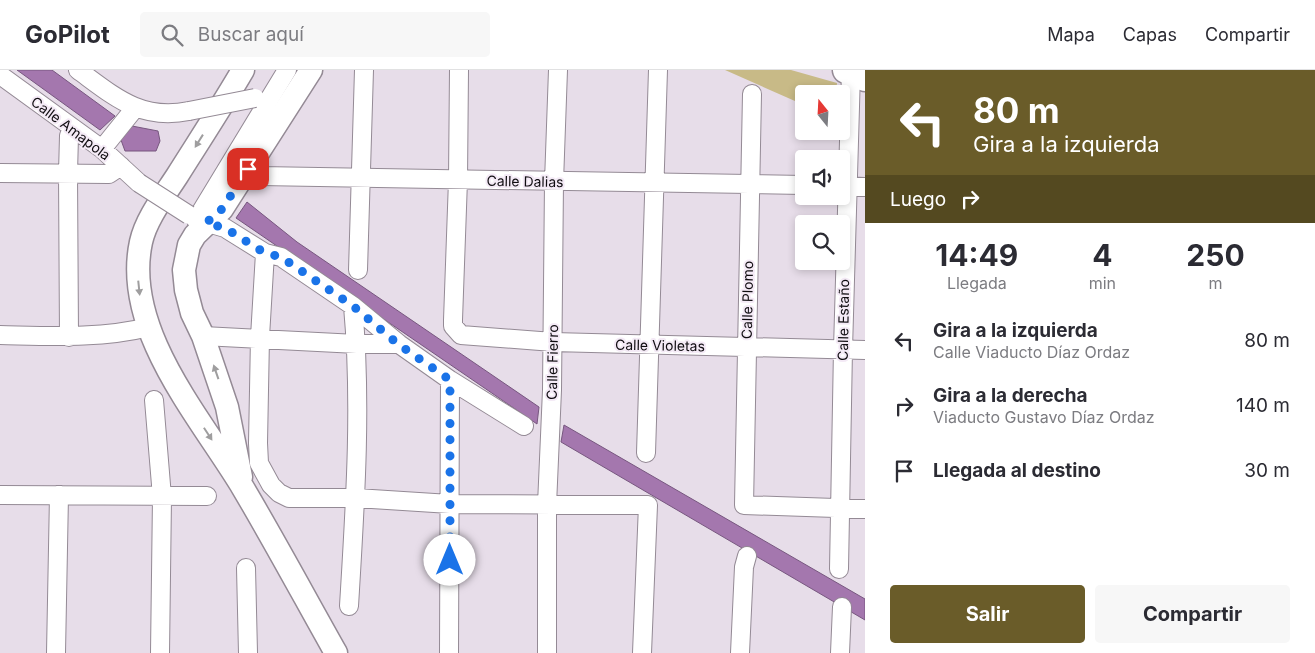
<!DOCTYPE html>
<html lang="es">
<meta charset="utf-8">
<style>
body{margin:0;font-family:Inter,sans-serif;background:#f7f7f7;color:#2b2b33;height:100vh;display:flex;flex-direction:column;font-size:19px;white-space:nowrap}
*{box-sizing:border-box;margin:0}
p{font-size:16px;color:#7c7c81}
.icon{flex:none;width:28px;height:28px;fill:none;stroke:currentColor;stroke-width:2;stroke-linecap:round;stroke-linejoin:round}
.map{position:relative;flex:1;overflow:hidden}
.sheet{display:flex;flex-direction:column;background:#fff;width:450px}
.sheet>*{flex:none}
.banner{background:#6a5c29;color:#fff;overflow:hidden}
.needle{width:32px;rotate:342deg}
.fabs{position:absolute;left:795px;top:15px;display:grid;gap:10px}
.fabs a{display:grid;place-items:center;width:55px;height:55px;border-radius:5px;background:#fff;box-shadow:0 2px 8px #0003;font-size:25px}
.pin{position:absolute;display:grid;place-items:center;width:42px;height:42px;color:#fff;margin:-21px;border-radius:10px;box-shadow:0 2px 8px #0006}
.me{position:absolute;width:55px;margin:-28px;rotate:0deg;stroke-linejoin:round;filter:drop-shadow(0 0 4px #0008)}
.turn{display:flex;align-items:center;gap:18px;height:105px;padding:0 25px;font-size:22px}
.turn .icon{width:65px;height:65px;stroke-width:2.5}
.turn b{display:block;font-size:35px;line-height:42px}
.then{display:flex;align-items:center;height:48px;padding:0 25px;background:#0003;gap:10px;font-size:19px}
.eta{display:flex;justify-content:space-evenly;align-items:center;height:85px;text-align:center}
.eta b{font-size:30px;font-weight:700;line-height:35px}
.primary-button{display:flex;gap:10px;margin-top:auto;padding:10px 25px}
.primary-button a{flex:1;height:58px;border-radius:5px;background:#6a5c29;color:#fff;font-size:20px;font-weight:700;line-height:58px;text-align:center}
.primary-button a+a{background:#f7f7f7;color:#2b2b33}
ul{padding:0;list-style:none}
li{display:flex;align-items:center;gap:15px;height:65px;padding:0 25px}
li div{flex:1}
li b{display:block;font-size:19px}
li em{font-style:normal}
header{display:flex;align-items:center;gap:30px;box-sizing:border-box;height:70px;padding:0 25px;background:#fff;border-bottom:1px solid #e1e1e2}
header strong{font-size:24px}
nav{display:flex;gap:28px;margin-inline-start:auto;font-size:18px}
.search{width:350px;height:45px;background:#f7f7f7;display:flex;align-items:center;gap:12px;box-sizing:border-box;padding:0 18px;border-radius:5px;color:#7c7c81;font-size:19px}
main{display:flex;flex:1;min-height:0}
.map>svg:first-child{display:block}
.green{fill:#c8ba87}
.water{fill:#a477ae;stroke:#77577f}
.lines{fill:none;stroke-linecap:round;stroke-linejoin:round}
.minor-casing{stroke:#948a95;stroke-width:20}
.major-casing{stroke:#948a95;stroke-width:25}
.highway-casing{stroke:#948a95;stroke-width:29}
.minor{stroke:#fff;stroke-width:18}
.major{stroke:#fff;stroke-width:22}
.highway{stroke:#fff;stroke-width:26}
.minor-bridge-casing{stroke:#948a95;stroke-width:20;stroke-linecap:butt}
.minor-bridge{stroke:#fff;stroke-width:18}
.oneway{fill:#9f9e9f}
.route{stroke:#1a73e8;stroke-width:9;stroke-dasharray:0 16.2}
.labels{text-anchor:middle;dominant-baseline:central;stroke-width:4;stroke-linejoin:round;paint-order:stroke}
.street-label{font-size:14px;fill:#0f0c10;stroke:#f4eaf6}
</style>
<header>
<strong>GoPilot</strong>
<div class="search"><svg class="icon" aria-label="search" viewBox="0 0 24 24"><circle cx="10" cy="10" r="6"/><path d="M15 15l6 6"/></svg>Buscar aquí</div>
<nav><a>Mapa</a><a>Capas</a><a>Compartir</a></nav>
</header>
<main>
<div class="map">
<svg width="865" height="583" viewBox="0 0 865 583">
<rect width="100%" height="100%" fill="#e7dde9"/>
<path class="green" d="M725,0H791L837,13L836,24H804V35Z"/>
<path class="water" d="M17,0H52L115,46L100,60Z
M132,56L158,61L160,71L156,81H125L121,70Z
M247,132L297,172L539,337L537,354L236,148Z
M564,355L865,529V550L561,372Z"/>
<g class="lines">
<g class="minor-casing">
<path id="minor" d="M78,0C115,27 141,51 189,41
M459,0L458,110L453,250V256L461,265L553,272L865,280
M0,5L102,79L139,113
M752,24L744,435L865,439
M102,79L135,38
M248,99L260,106L804,115
M0,103L109,104L121,96
M841,116L865,117
M196,150L287,0
M198,150L225,158L265,183L281,187L353,236L399,274L450,310L524,356
M265,183L260,267L258,373L259,393L271,415L279,423L289,428H356L450,434L648,435L642,583
M358,200L364,0
M0,265C50,266 100,269 149,257
M203,266L357,274H399
M69,267L68,103L69,66L72,58
M154,330L162,427L160,583
M646,383L658,0
M0,425L207,426
M246,498L248,583
M839,499L843,279L851,2
M349,536C355,437 362,335 353,236
M56,583L59,425
M449,583L450,310
M547,583V435L552,320L554,112L558,0
M740,583L744,497L747,486
M840,583L842,537"/>
</g>
<g class="major-casing">
<path id="major" d="M243,0C222,36 199,71 177,106C164,126 146,149 141,172C122,260 201,348 243,418C275,472 305,528 336,583
M241,407L227,337L203,266L192,243L186,220L184,200L189,175L195,165L222,139L311,0"/>
</g>
<g class="highway-casing">
<path id="highway" d="M846,0L865,8"/>
</g>
<use href="#minor" class="minor"/>
<use href="#major" class="major"/>
<use href="#highway" class="highway"/>
<g class="minor-bridge-casing">
<path id="minor-bridge" d="M189,41L255,28
M139,113L189,145"/>
</g>
<use href="#minor-bridge" class="minor-bridge"/>
</g>
<defs><path id="oneway-solid" d="M-6-.8H1V-3.2L6.5 0L1 3.2V.8H-6Z" transform="scale(1.25)"/></defs>
<g class="oneway">
<use href="#oneway-solid" transform="translate(199 71) rotate(122)"/>
<use href="#oneway-solid" transform="translate(139 218) rotate(84)"/>
<use href="#oneway-solid" transform="translate(216 302) rotate(-109)"/>
<use href="#oneway-solid" transform="translate(208 364) rotate(57)"/>
</g>
<g class="lines">
<path class="route" d="M248,99L222,139L206,153L225,158L265,183L281,187L353,236L398,274L450,310V490"/>
</g>
<g class="labels">
<g class="street-label">
<text transform="translate(71 58) rotate(37)">Calle Amapola</text>
<text transform="translate(525 111) rotate(1)">Calle Dalias</text>
<text transform="translate(747 230) rotate(-89)">Calle Plomo</text>
<text transform="translate(843 250) rotate(-89)">Calle Estaño</text>
<text transform="translate(660 275) rotate(1)">Calle Violetas</text>
<text transform="translate(552 292) rotate(-89)">Calle Fierro</text>
</g>
</g>
</svg>
<div class="fabs">
<a><svg class="needle" viewBox="-14 -14 28 28"><path d="M0-13l5 13h-10z" fill="#e53935"/><path d="M0 13l5-13h-10z" fill="#7c7c81"/></svg></a>
<a><svg class="icon" aria-label="sound" viewBox="0 0 24 24"><path d="M4 9h4l5-4v14l-5-4H4zM17 9q2 3 0 6"/></svg></a>
<a><svg class="icon" aria-label="search" viewBox="0 0 24 24"><circle cx="10" cy="10" r="6"/><path d="M15 15l6 6"/></svg></a>
</div>
<div class="pin" style="left:248px;top:99px;background:#d93025"><svg class="icon" aria-label="arrive" viewBox="0 0 24 24"><path d="M6 21V4h12l-3 4 3 4H6"/></svg></div>
<svg class="me" style="left:450px;top:490px" viewBox="-20 -20 40 40"><circle r="19" fill="#fff"/><path d="M0-13L10 11 0 6-10 11z" fill="#1a73e8"/></svg>
</div>
<section class="sheet">
<div class="banner">
<div class="turn"><svg class="icon" aria-label="left" viewBox="0 0 24 24"><path d="M17 20v-9H6M10 6l-5 5 5 5"/></svg><div><b>80 m</b>Gira a la izquierda</div></div>
<div class="then">Luego<svg class="icon" aria-label="right" viewBox="0 0 24 24"><path d="M7 20v-9h11M14 6l5 5-5 5"/></svg></div>
</div>
<div class="eta">
<div><b>14:49</b><p>Llegada</p></div>
<div><b>4</b><p>min</p></div>
<div><b>250</b><p>m</p></div>
</div>
<ul>
<li><svg class="icon" aria-label="left" viewBox="0 0 24 24"><path d="M17 20v-9H6M10 6l-5 5 5 5"/></svg><div><b>Gira a la izquierda</b><p>Calle Viaducto Díaz Ordaz</p></div><em>80 m</em></li>
<li><svg class="icon" aria-label="right" viewBox="0 0 24 24"><path d="M7 20v-9h11M14 6l5 5-5 5"/></svg><div><b>Gira a la derecha</b><p>Viaducto Gustavo Díaz Ordaz</p></div><em>140 m</em></li>
<li><svg class="icon" aria-label="arrive" viewBox="0 0 24 24"><path d="M6 21V4h12l-3 4 3 4H6"/></svg><div><b>Llegada al destino</b></div><em>30 m</em></li>
</ul>
<div class="primary-button"><a>Salir</a><a>Compartir</a></div>
</section>
</main>
